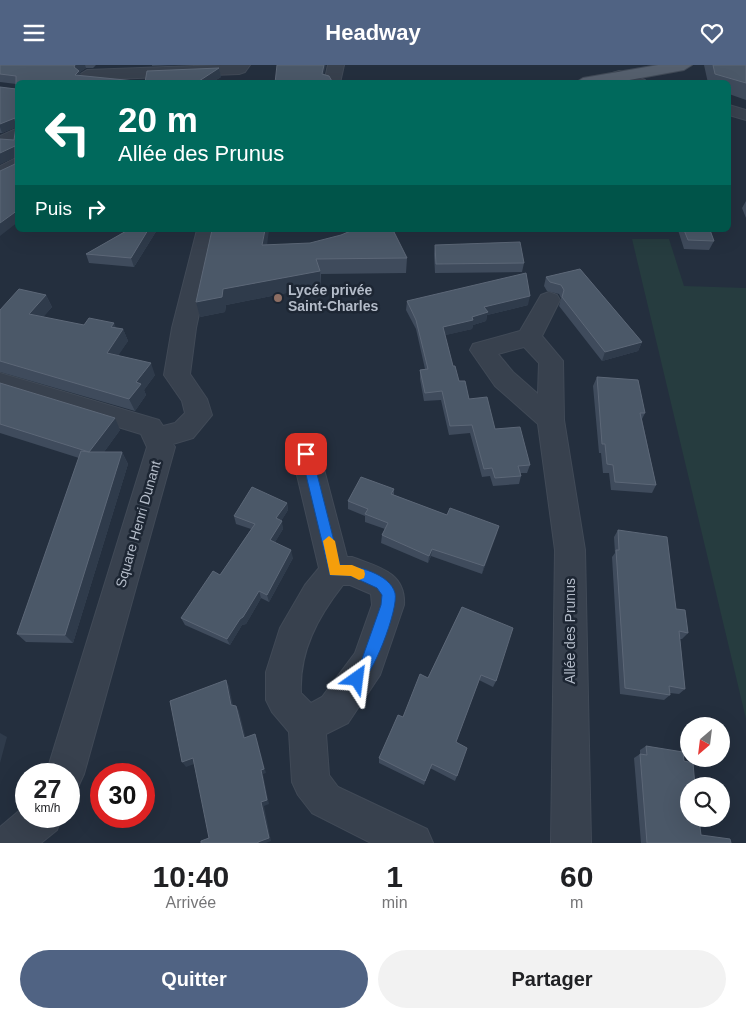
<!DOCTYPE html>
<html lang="fr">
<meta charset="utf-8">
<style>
body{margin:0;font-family:Helvetica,sans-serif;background:#f2f2f2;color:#202124;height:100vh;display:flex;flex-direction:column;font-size:19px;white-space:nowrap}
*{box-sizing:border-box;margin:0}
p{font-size:16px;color:#757577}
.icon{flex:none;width:28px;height:28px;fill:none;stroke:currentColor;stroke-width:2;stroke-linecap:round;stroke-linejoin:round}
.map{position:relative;height:778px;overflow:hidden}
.panel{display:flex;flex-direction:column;background:#fff;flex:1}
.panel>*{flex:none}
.banner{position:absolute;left:15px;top:15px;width:716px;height:152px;border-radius:8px;box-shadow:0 5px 20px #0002;background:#00695c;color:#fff;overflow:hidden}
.needle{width:32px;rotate:208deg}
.fabs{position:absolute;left:680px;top:652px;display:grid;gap:10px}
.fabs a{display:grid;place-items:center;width:50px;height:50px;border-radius:50%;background:#fff;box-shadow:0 5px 20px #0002;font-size:25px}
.speed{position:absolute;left:15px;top:698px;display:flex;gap:10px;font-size:25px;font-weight:700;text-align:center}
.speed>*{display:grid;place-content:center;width:65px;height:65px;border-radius:50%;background:#fff;box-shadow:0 5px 20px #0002;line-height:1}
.speed small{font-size:12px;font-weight:400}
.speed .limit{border:8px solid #d22;background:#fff;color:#111}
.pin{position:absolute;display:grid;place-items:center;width:42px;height:42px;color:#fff;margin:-21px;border-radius:10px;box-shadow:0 2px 8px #0006}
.me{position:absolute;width:55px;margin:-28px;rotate:31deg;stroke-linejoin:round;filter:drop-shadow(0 0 4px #0008)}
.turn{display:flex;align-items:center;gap:18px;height:105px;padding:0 20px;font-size:22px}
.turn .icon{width:65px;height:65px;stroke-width:2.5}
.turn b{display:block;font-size:35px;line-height:42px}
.then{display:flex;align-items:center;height:48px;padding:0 20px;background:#0003;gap:10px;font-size:19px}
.eta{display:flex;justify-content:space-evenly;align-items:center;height:85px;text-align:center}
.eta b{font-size:30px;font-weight:700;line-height:35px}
.action{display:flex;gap:10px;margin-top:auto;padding:10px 20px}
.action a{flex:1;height:58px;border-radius:30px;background:#506383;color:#fff;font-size:20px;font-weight:700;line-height:58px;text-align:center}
.action a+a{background:#f2f2f2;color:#202124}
header{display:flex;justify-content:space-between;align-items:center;height:65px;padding:0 20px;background:#506383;color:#fff;font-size:22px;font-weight:700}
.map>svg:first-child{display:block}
.green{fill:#263c3f}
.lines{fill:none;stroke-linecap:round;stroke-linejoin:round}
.minor-casing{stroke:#414a57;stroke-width:2}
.major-casing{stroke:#414a57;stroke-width:2}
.minor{fill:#38414e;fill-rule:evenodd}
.major{fill:#56606e;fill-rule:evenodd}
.wall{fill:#3f4b5c}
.shaded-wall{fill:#2f3b4b}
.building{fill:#4b5868;stroke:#5c6777}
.route{fill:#1a73e8;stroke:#114b97}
.slow{fill:#f59e0b}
.education-dot{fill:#8d6e63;stroke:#1d2633;stroke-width:2}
.labels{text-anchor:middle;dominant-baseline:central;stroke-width:5;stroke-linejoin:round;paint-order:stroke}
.poi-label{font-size:14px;font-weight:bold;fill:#b4bcc9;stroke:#1d2633;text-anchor:start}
.street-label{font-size:14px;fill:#b4bcc9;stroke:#1d2633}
</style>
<header><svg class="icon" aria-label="menu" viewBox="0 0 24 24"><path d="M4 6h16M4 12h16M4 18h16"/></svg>Headway<svg class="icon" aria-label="heart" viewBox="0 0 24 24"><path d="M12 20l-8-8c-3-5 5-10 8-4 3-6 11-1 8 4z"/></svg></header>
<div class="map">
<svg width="746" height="778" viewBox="0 0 746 778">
<rect width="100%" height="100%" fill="#242f3e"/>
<path class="green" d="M632,174H669L684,221L746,223V654Z"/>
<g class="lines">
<g class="minor-casing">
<path id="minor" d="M221,0H250L245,7L239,9L87,15L79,10L87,5Z
M328,0H344L340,18H324Z
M619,6L645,15L647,18C636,18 618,21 611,11L613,8Z
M729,40L746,45V55L729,50Z
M18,63V76L10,80H0V71Z
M18,92V106L0,115V101Z
M197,165H217L196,263L190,309L207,334L212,350L193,373L173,379L175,382L84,709L78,722L69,726V709H46L147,382L141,369L0,326V308L159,355L163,361L175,358L185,348L182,336L164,310L172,263Z
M549,227L557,230L560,235L542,271L563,296L564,355L585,485L591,778H551L555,485L538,359L495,321L470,285L473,279L520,266L541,230ZM524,282L539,298L538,329L513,307L498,289Z
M306,378L316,381L320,389L347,492H352C378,502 406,507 404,540L380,610L348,658L326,669L329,710L338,722L427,764L433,778H371L312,748L298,730L292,717L289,667L272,647L266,635V607L280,563L305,520L319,503L292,389L296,381ZM343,520H350L371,529L372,540L355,588L322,632L311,638L301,628C299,586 318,552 343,520Z
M26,740V751H62L57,765L41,778H0V762Z"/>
</g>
<g class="major-casing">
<path id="major" d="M658,0H692L684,5L613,18H575L583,13Z"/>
</g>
<use href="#minor" class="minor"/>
<use href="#major" class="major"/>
</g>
<path class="wall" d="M0,0H96L93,3H86L80,7L81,11L145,17L219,3L221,12L211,18H18V157L15,92L0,99L14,75L16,62L2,68H0V22L16,24V19L0,17Z
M152,0H175L152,1Z
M704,0H746V35L729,29V18H708Z
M746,136V153L742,143Z
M128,165H157L134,202L89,198L86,189Z
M678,165H710L714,176L709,185L684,184Z
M267,180L407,193L406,208L321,209V221L226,240L225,247L200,252Z
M435,180L524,198L522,207L435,208L434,189Z
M580,204L642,277L638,286L602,296L559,241L561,233L559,229L547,226L544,221L546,212Z
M46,230L52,242L43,252L84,260L116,263L123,264L128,276L118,290L155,310L144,325L146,330L135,346L0,307V245Z
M407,236L528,240L487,250L486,256L473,260L472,264L445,270L453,301L459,316L469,334L495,364L530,400L527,408H520L521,411L519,419L493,421L490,411L482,412L470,368L449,370L441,335L424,336L420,314V305L425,304L416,264L406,245Z
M597,312L645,348L642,354L656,420L652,428L611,425L609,408H603L601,388H599L593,321Z
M0,318L120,365L104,387H122L128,399L73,578L26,577L17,569L79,393L0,368Z
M394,424V430L447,450L499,461L482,509L431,491L428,498L381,478L382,470L385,464L365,457V451L348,444V436Z
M287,438L288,445L281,456L283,464L275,477L293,493L269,537L261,533L246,559L242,560L230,580L185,560L181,553L220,510L251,464L236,459L234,451Z
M618,465L676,544L688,568L682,574H680L685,624L679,629L670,628V630L664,635L620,629L612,492L615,488L614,472Z
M462,542L496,616L493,622L479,615L456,677L457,711L455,716L430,703L424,720L379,698V693L403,652L428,613Z
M646,681L684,696L701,770L731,778H641L634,693L640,689V685Z"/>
<path class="shaded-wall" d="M75,0H85L86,3L80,7L82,14L75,10L74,2Z
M324,0H326L322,18V9Z
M219,3L221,12L211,18H196Z
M15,53L17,62L2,68L0,62V59Z
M15,81L18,91L0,99V88Z
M18,145V157L0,171V158Z
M148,165H157L134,202L131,193Z
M265,165H269L265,196L262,180Z
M320,206L321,221L226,240L225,247L200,252L196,237L223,224Z
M46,230L52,242L35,261L29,249Z
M530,231L528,240L487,250L486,256L473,260L472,264L442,271L443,262L472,252L484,242Z
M114,258L119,270L123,264L128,276L112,300L107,288L111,262Z
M642,277L638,286L602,296L605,287Z
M151,298L155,310L144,325L146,330L135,346L129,334L136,317Z
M115,353L120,365L96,398L89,387Z
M122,387L128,399L73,578L65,570Z
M287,438L288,445L278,461L276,453Z
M282,456L283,464L272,482L270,475Z
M499,461L497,469L482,509L484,501Z
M432,484L431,491L428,498L429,491Z
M291,485L293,493L269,537L267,530Z
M259,526L261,533L246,559L242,560L230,580L227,574L240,554Z
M226,615L229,621L234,645L231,640Z
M236,641L239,646L247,678L244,673Z
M0,668L7,672L0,698Z
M255,669L257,674L266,708L263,709L269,739L264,741L271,776L266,778H258L261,737V705Z
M193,693L197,698L186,702L182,697Z"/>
<path class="building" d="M0,0H75L74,2L79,6L75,10L145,17L147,6L219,3L196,18H18V60H16L15,53L0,59V22L16,24V11L0,9Z
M277,0H324L322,9L329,11L333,18H275Z
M713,0H746V18L715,9Z
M16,62H18V145L0,158V106L15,99V81L0,88V74L14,75Z
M128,165H148L131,193L86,189Z
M212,165H265L262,180L310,178L341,170L353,165H393L407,193L316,194L320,206L223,224L222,232L196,237Z
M684,165H710L714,176L688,175Z
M520,177L524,198L436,199L435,180Z
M580,204L642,277L605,287L562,232L564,225L561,220L550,217L546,212Z
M526,208L530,231L484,242L488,247L472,252L473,255L443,262L453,301H455L459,316H465L469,334L487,332L495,364L520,362L530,400L518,401L521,411L495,413L492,403L484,404L472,360L450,361L442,326L425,328L420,305L428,304L416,255L407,236Z
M19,224L46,230L29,249L84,260L89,253L114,258L111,262L123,264L107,288L151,298L136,317L141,319L129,334L0,296V245Z
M597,312L638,315L645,348H640L656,420L615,417L613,400L607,399L605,379H602Z
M0,318L115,353L89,387H122L65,570L17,569L81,386L89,387L0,359Z
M361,412L394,424L391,429L447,450L450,443L499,461L484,501L432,484L429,491L382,470L388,458L365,449L368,444L348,436Z
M252,422L287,438L276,453L282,456L270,475L291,485L267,530L259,526L243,552L240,554L227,574L181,553L213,506L220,510L255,459L234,451Z
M618,465L667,472L676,544L685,545L688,568L679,566L685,624L669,621L670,630L625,623L616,485H619Z
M462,542L513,563L496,616L481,610L456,677L467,683L457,711L432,699L425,716L379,693L398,650L403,652L420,609L428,613Z
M226,615L231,640L236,641L244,673L255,669L264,704L261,705L267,735L261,737L269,773L258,777V778H201V776L209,773L193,693L182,697L170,636Z
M646,681L683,687L684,696L693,698L695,721H689V754H699L701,770L730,774L731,778H647L640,689L647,690Z"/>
<path class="route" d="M306,384L312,389L340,500C356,500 390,509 395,528C399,543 372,615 357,621L352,619L350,614L362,594L381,540L382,530L377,523L351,511L330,510L301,389Z"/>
<path class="slow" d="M329,471L335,476L340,500H352L364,505L365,509L364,513L359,515L351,511L330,510L323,476Z"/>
<circle class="education-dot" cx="278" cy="233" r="5"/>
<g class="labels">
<g class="poi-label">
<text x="288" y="225">Lycée privée<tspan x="288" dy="16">Saint-Charles</tspan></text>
</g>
<g class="street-label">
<text transform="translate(138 459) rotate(-74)">Square Henri Dunant</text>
<text transform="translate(570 566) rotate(-90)">Allée des Prunus</text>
</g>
</g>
</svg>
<div class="fabs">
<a><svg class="needle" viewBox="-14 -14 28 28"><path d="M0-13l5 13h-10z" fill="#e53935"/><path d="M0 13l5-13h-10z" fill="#757577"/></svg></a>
<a><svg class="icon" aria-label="search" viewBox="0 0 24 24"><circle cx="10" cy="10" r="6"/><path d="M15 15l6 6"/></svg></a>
</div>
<div class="speed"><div>27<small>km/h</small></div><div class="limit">30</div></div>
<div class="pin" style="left:306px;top:389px;background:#d93025"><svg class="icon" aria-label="arrive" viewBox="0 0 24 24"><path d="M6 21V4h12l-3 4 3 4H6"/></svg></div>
<svg class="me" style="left:357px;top:614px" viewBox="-20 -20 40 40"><path d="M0-17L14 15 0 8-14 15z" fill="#1a73e8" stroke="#fff" stroke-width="4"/></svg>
<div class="banner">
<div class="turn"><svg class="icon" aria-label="left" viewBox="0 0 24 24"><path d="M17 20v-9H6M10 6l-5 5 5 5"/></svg><div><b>20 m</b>Allée des Prunus</div></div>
<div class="then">Puis<svg class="icon" aria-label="right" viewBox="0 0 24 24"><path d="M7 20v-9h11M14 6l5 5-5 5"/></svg></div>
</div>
</div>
<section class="panel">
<div class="eta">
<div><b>10:40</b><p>Arrivée</p></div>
<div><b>1</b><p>min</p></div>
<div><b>60</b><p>m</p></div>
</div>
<div class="action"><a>Quitter</a><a>Partager</a></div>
</section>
